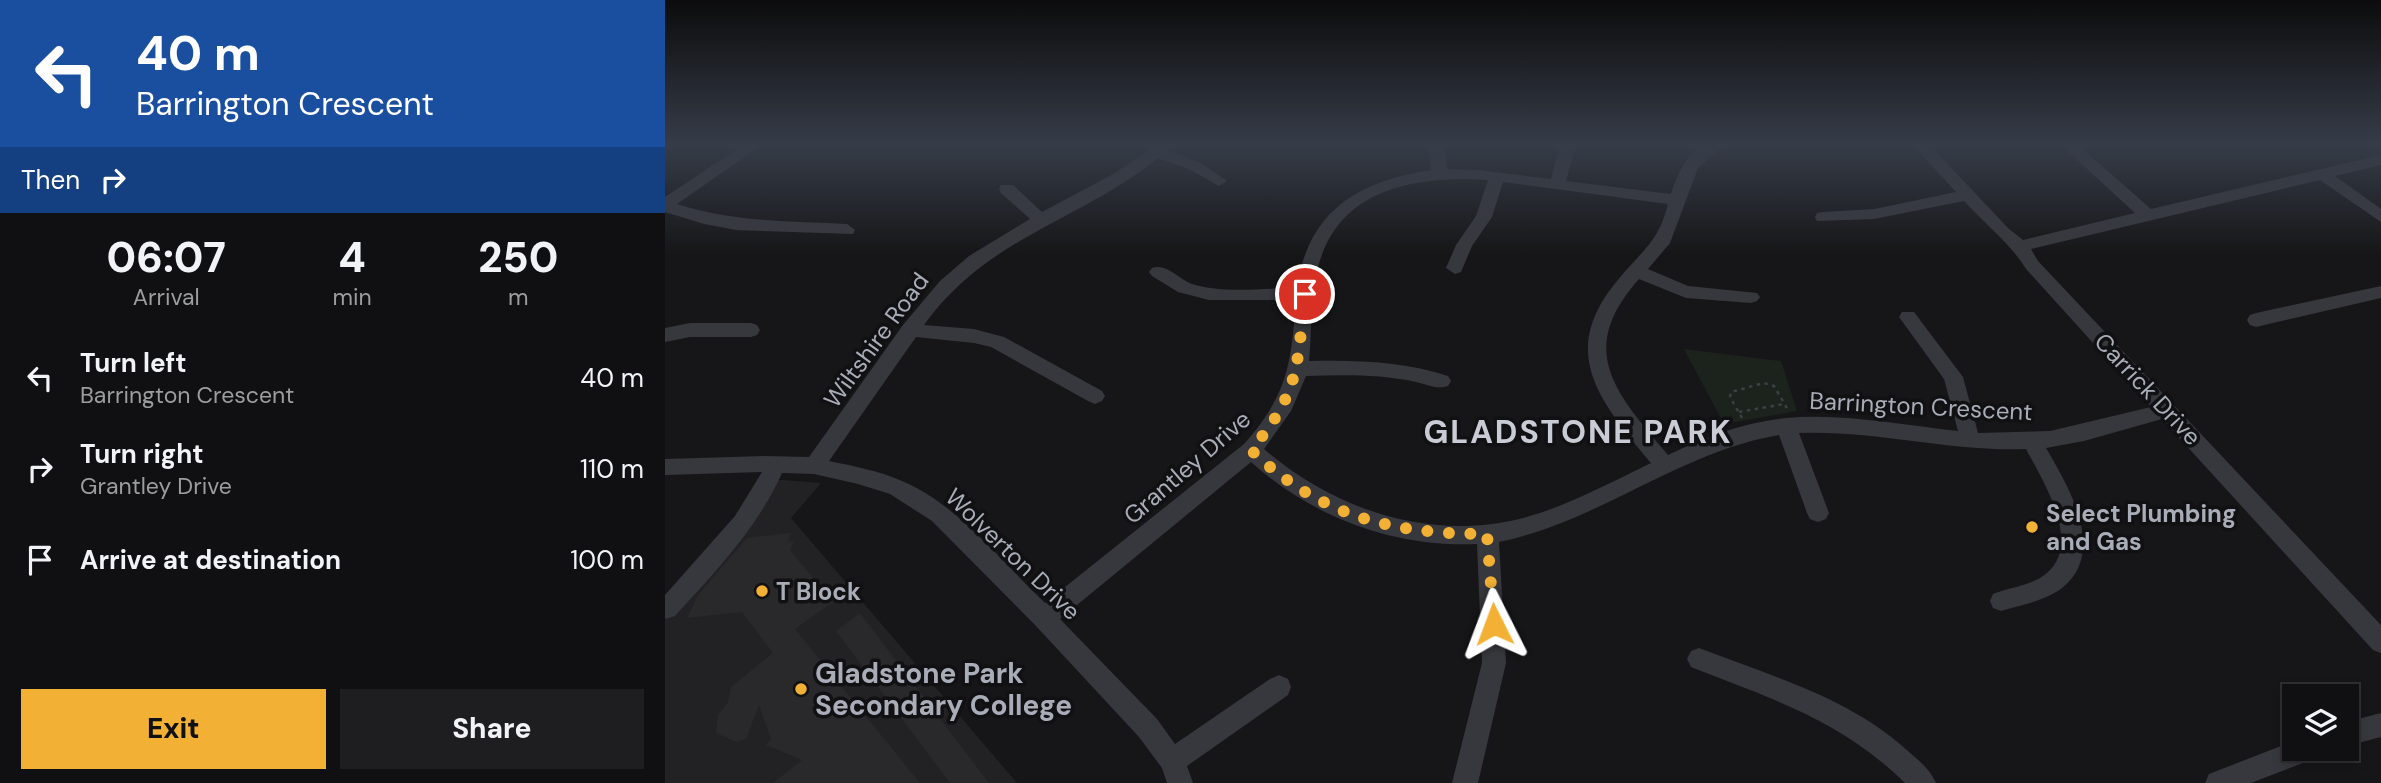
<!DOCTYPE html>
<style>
body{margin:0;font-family:"DM Sans",sans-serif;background:#1e1e20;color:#f1f3f6;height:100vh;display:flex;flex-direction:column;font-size:26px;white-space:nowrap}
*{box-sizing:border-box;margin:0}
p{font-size:23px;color:#9c9d9f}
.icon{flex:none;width:38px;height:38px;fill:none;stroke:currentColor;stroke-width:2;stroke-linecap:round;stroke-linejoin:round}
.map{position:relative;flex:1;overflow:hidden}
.details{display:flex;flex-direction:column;background:#101012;width:665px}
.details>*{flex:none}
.guide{background:#1a4fa0;color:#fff;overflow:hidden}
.fabs{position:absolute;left:1617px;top:684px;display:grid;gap:14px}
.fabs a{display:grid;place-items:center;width:77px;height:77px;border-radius:0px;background:#101012;box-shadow:0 4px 10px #0003,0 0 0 2px #303032;font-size:35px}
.pin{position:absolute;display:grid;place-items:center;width:60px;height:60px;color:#fff;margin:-30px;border:4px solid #fff;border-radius:50%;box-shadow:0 2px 7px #0007}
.me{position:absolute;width:77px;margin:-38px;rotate:357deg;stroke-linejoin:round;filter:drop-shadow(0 0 5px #0008)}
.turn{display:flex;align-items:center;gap:24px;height:147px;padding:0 21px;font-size:32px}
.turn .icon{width:91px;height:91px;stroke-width:2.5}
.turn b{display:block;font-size:49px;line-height:60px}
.then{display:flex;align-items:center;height:66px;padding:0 21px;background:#0003;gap:14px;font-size:26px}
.eta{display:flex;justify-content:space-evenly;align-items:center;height:119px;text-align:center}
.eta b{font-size:42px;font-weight:800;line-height:49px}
.cta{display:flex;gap:14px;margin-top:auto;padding:14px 21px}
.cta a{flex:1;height:80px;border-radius:0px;background:#f2b134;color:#111;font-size:28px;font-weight:800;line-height:80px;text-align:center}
.cta a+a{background:#1e1e20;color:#f1f3f6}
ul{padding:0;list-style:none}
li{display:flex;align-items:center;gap:21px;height:91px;padding:0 21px}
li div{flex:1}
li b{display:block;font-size:26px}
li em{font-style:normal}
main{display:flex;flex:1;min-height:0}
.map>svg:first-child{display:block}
.built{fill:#222225}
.green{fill:#1c231d}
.building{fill:#29292c}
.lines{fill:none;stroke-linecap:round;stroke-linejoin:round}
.path{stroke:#3d3f44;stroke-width:2.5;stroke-dasharray:3.5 4.5;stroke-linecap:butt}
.minor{fill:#37383d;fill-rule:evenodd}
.route{stroke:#f2b134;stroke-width:12;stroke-dasharray:0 21.6}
.poi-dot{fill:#f2b134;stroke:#111113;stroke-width:2.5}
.labels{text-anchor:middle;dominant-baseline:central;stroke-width:7;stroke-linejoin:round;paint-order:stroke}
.street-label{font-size:24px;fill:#a8adb8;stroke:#111113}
.poi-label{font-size:24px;font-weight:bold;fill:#a8adb8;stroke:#111113;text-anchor:start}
.near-poi-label{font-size:28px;font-weight:bold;fill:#a8adb8;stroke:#111113;text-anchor:start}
.district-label{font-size:32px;font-weight:bold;letter-spacing:2px;fill:#c9ccd4;stroke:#111113}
</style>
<main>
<section class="details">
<div class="guide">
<div class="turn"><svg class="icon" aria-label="left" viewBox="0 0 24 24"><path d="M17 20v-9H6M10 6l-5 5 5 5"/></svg><div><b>40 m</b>Barrington Crescent</div></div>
<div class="then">Then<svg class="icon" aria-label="right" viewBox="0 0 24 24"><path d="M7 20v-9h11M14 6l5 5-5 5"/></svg></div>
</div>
<div class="eta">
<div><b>06:07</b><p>Arrival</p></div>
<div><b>4</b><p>min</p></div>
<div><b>250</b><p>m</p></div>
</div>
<ul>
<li><svg class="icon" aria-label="left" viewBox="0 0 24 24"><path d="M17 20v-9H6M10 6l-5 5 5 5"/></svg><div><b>Turn left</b><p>Barrington Crescent</p></div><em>40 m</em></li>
<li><svg class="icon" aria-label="right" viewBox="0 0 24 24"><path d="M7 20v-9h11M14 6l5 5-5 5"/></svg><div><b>Turn right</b><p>Grantley Drive</p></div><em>110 m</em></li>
<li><svg class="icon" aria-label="arrive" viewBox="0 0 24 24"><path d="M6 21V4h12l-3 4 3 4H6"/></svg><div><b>Arrive at destination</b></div><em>100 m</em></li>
</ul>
<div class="cta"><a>Exit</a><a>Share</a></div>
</section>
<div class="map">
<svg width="1716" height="783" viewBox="0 0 1716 783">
<rect width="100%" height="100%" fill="#161618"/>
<path class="built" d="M105,479L156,483L126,518L352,783H0V596Z"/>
<path class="green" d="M1019,349L1116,361L1132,411L1059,424Z"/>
<path class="building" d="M126,533L123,542L129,541L125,550L168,602L130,629L255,783H108L137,760L101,745L106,739L94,705L81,739L72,742L51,733L53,715L63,702L66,687L108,653L77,612L22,618L33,595L82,538Z
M195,613L324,783H285L171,631Z"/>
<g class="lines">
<path class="path" d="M1074,412L1119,404
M1077,418L1065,397L1066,392L1099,383L1109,386L1123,410"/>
<path class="minor" d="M80,144H98L12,204C67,222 125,221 182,224L190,230L188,234L71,230L39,224L0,212V197Z
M491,144H509L503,150L536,163L562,181L554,186L524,169L493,158C414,222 323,236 259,325L309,329L339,337L437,391L440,396L437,401L430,404L423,401L326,347L309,343L251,337L164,461C189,466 214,471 237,481C291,503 338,563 380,603L579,444C623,394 626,365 631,300H544L513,292L487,276L484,272L487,268C502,263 513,279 527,284C558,294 599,288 632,288C643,210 694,181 766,170L764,144H780L782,169L814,170L886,179L895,144H911L901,181L1006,194C1011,177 1023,149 1042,144C1047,143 1055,144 1060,144L1033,168L1005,243L983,269L1023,286L1092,293L1095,297L1092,301L1086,303L1021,298L974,279C910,351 951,393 1003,455C1040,437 1080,422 1121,418C1179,413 1236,425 1293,431L1279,379L1234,317L1237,312H1249L1298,377L1313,433L1385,431L1486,407L1361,269C1345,243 1320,224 1299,201L1209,219L1152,221L1150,217L1152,213L1158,212L1209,209L1291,192L1247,144H1264L1343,228L1358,240L1470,213L1395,144H1412L1486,209L1716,155V165L1670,176L1716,209V222L1655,180L1366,249L1373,261L1716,625V653L1708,650L1497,419L1419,441L1381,448C1403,486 1443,551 1397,588C1380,601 1356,605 1336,611L1328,608L1325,601L1328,594C1343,588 1361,586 1375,578C1422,550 1379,483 1361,449C1285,452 1210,430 1134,433L1164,513L1161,519L1153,522L1145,519L1142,513L1114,435C1014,452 933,522 834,542L841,663L813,783H787L817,663L812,544C729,548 647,517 586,462L395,619L492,719L510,744L605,679L614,675L623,679L626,687L623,695L522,766L528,783H502L497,768L474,737L371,626L267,521L225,494L193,484L149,474L117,473C92,529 50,572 10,616L0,619V595L70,516L97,472L0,475V459L99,456L144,457L238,325L275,281L304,256L365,219L336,193L334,189L336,185H348L377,212L450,173ZM802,179L823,180L811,216L791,245L781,268L790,274L796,272L807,246L827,217L838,182L1003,204C994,240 980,248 957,275C891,350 932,398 986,463C944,483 903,506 858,518C766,542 669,510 599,449L626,411L641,376C678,375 714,374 751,382C761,384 772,390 783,386L786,381L783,376C737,361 691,360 644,361C647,332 645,300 652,271C670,196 734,179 802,179Z
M1716,286V298L1591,327L1585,325L1582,320L1585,315L1591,313Z
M25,323H86L92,325L95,330L92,335L86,337H25L0,342V328Z
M1034,648C1106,676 1184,697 1243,751C1253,760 1265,769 1271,783H1240C1176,720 1107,699 1026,667L1022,659L1026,651Z
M1716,713V737L1682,746V722Z
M1629,741V749H1655L1651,758L1586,783H1540L1544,774Z"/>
</g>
<linearGradient id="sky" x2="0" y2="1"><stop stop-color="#0c0c0d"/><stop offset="0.57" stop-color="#363c48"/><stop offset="1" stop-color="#363c48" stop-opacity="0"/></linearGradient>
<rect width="1716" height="254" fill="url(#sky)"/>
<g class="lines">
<path class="route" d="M640,294C632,365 635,393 586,450C656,517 728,534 822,534L829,624"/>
</g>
<g class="poi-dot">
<circle cx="1367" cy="527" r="7"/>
<circle cx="97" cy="591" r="7"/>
<circle cx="136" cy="689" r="7"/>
</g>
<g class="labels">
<g class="street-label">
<text transform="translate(211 340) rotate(-54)">Wiltshire Road</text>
<text transform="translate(1483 389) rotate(47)">Carrick Drive</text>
<text transform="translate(1256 406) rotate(3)">Barrington Crescent</text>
<text transform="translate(522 467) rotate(-41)">Grantley Drive</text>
<text transform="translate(348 554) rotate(44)">Wolverton Drive</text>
</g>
<g class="poi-label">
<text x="1381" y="513">Select Plumbing<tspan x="1381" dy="28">and Gas</tspan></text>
<text x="111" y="591">T Block</text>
</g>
<g class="near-poi-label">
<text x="150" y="673">Gladstone Park<tspan x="150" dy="32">Secondary College</tspan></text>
</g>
<g class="district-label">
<text x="913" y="432">GLADSTONE PARK</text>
</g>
</g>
</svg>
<div class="fabs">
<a><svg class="icon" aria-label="layers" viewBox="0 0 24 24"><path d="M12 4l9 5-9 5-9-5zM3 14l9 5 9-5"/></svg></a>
</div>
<div class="pin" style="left:640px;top:294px;background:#d93025"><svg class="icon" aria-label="arrive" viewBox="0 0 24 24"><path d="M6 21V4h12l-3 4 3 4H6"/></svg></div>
<svg class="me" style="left:829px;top:624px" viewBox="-20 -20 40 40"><path d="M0-17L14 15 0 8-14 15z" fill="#f2b134" stroke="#fff" stroke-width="4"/></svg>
</div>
</main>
